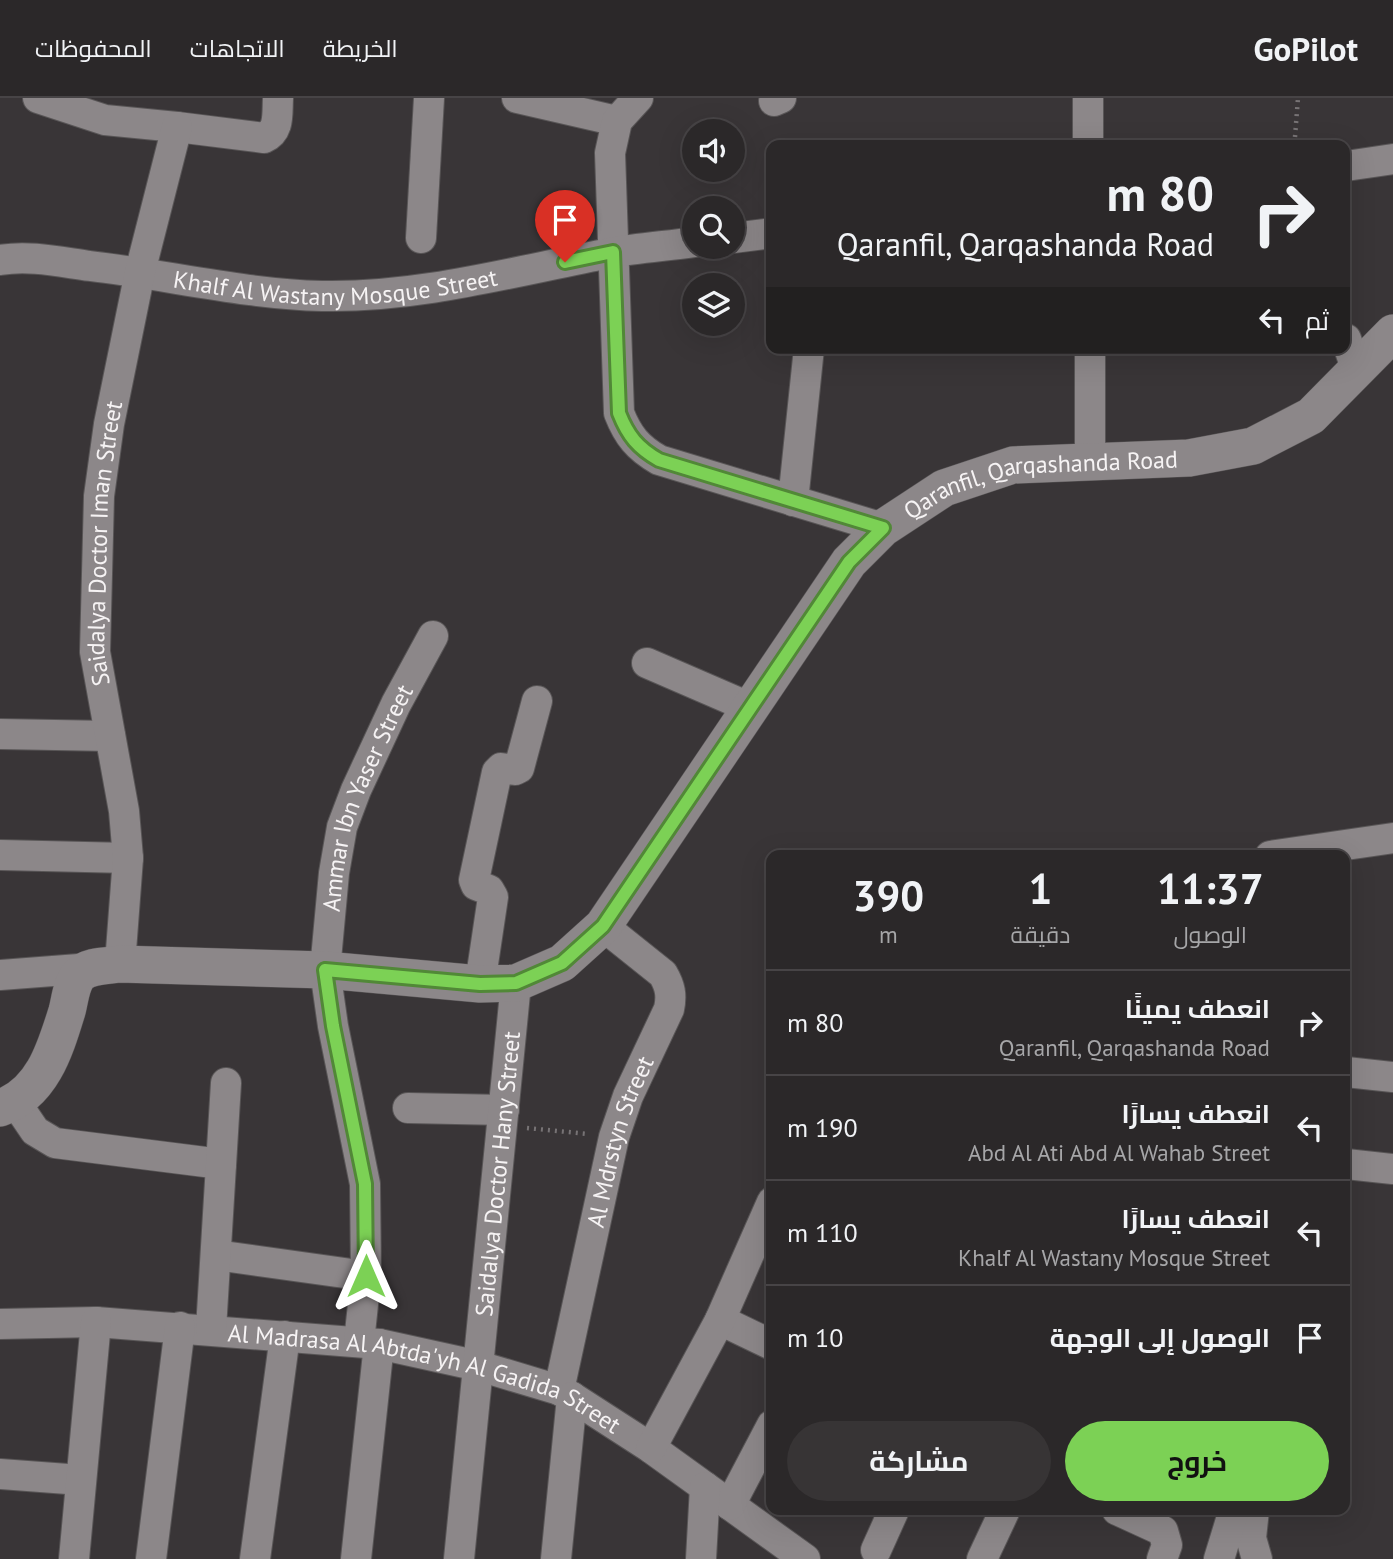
<!DOCTYPE html>
<html lang="ar">
<meta charset="utf-8">
<style>
body{margin:0;font-family:"PT Sans",Cairo,sans-serif;background:#373435;color:#f1f3f6;direction:rtl;height:100vh;display:flex;flex-direction:column;font-size:26px;white-space:nowrap}
*{box-sizing:border-box;margin:0}
p{font-size:23px;color:#a6a6a8}
.icon{flex:none;width:38px;height:38px;fill:none;stroke:currentColor;stroke-width:2;stroke-linecap:round;stroke-linejoin:round}
.map{position:relative;flex:1;overflow:hidden;direction:ltr}
.details{position:absolute;left:766px;top:752px;width:584px;height:665px;display:flex;flex-direction:column;background:#2b2829;border-radius:14px;box-shadow:0 7px 28px #0002,0 0 0 2px #474446;direction:rtl}
.details>*{flex:none}
.guide{position:absolute;left:766px;top:42px;width:584px;height:214px;border-radius:14px;box-shadow:0 7px 28px #0002,0 0 0 2px #474446;direction:rtl;background:#2b2829;color:#f1f3f6;overflow:hidden}
.fabs{position:absolute;left:682px;top:21px;display:grid;gap:14px}
.fabs a{display:grid;place-items:center;width:63px;height:63px;border-radius:50%;background:#2b2829;box-shadow:0 7px 28px #0002,0 0 0 2px #474446;font-size:35px}
.pin{position:absolute;display:grid;place-items:center;width:60px;height:60px;color:#fff;margin:-72px -30px;border-radius:50% 50% 50% 0;rotate:-45deg;box-shadow:0 0 7px #0007}
.pin .icon{rotate:45deg}
.me{position:absolute;width:77px;margin:-38px;rotate:0deg;stroke-linejoin:round;filter:drop-shadow(0 0 5px #0008)}
.turn{display:flex;align-items:center;gap:24px;height:147px;padding:0 21px;font-size:32px}
.turn .icon{width:91px;height:91px;stroke-width:2.5}
.turn b{display:block;font-size:49px;line-height:60px}
.then{display:flex;align-items:center;height:66px;padding:0 21px;background:#0003;gap:14px;font-size:26px}
.eta{display:flex;justify-content:space-evenly;align-items:center;height:119px;text-align:center}
.eta b{font-size:42px;font-weight:700;line-height:49px}
.action{display:flex;gap:14px;margin-top:auto;padding:14px 21px}
.action a{flex:1;height:80px;border-radius:42px;background:#7cd155;color:#111;font-size:28px;font-weight:700;line-height:80px;text-align:center}
.action a+a{background:#373435;color:#f1f3f6}
ul{padding:0;list-style:none}
li{display:flex;align-items:center;gap:21px;height:105px;padding:0 21px;border-top:2px solid #474446}
li div{flex:1}
li b{display:block;font-size:26px}
li em{font-style:normal}
header{display:flex;align-items:center;gap:42px;box-sizing:border-box;height:98px;padding:0 35px;background:#2b2829;border-bottom:2px solid #474446}
header strong{font-size:33px}
nav{display:flex;gap:38px;margin-inline-start:auto;font-size:24px}
.map>svg:first-child{display:block}
.lines{fill:none;stroke-linecap:round;stroke-linejoin:round}
.minor-casing{stroke:#585556;stroke-width:32}
.tertiary-casing{stroke:#585556;stroke-width:38}
.path{stroke:#777375;stroke-width:4.5;stroke-dasharray:2 5;stroke-linecap:butt}
.minor{stroke:#8c8789;stroke-width:30}
.tertiary{stroke:#8c8789;stroke-width:37}
.route-casing{stroke:#518837;stroke-width:18}
.route{stroke:#7cd155;stroke-width:12}
.labels{text-anchor:middle;dominant-baseline:central;stroke-width:6;stroke-linejoin:round;paint-order:stroke}
.street-label{font-size:24px;fill:#f6f3f4;stroke:#393537}
</style>
<header>
<strong>GoPilot</strong>
<nav><a>الخريطة</a><a>الاتجاهات</a><a>المحفوظات</a></nav>
</header>
<div class="map">
<svg width="1393" height="1461" viewBox="0 0 1393 1461">
<rect width="100%" height="100%" fill="#393537"/>
<g class="lines">
<g class="minor-casing">
<g id="minor">
<path d="M38,0L105,22L177,29L264,40C280,33 277,16 278,0"/>
<path d="M517,0L617,23"/>
<path d="M638,0L617,23L610,55L619,315C628,338 638,350 659,362L883,430"/>
<path d="M1088,0V47"/>
<path d="M774,3L781,0"/>
<path d="M1346,68L1393,61"/>
<path d="M421,140L429,0"/>
<path d="M733,140L772,135"/>
<path id="s1" d="M0,162C30,157 60,164 90,168C167,177 244,196 322,198C420,200 515,173 610,155C638,150 667,148 695,144"/>
<path d="M1346,241L1356,270"/>
<path d="M1090,364V250"/>
<path d="M793,403L809,250"/>
<path d="M647,565L751,610"/>
<path d="M0,636L110,638"/>
<path d="M0,757L128,760"/>
<path d="M1270,758L1393,740"/>
<path id="s2" d="M120,866L128,760L124,713L95,554L99,398L109,326L140,174L177,29"/>
<path d="M0,877L92,870"/>
<path d="M480,886L493,799L489,792L476,787L474,782L497,674L501,670L515,672L519,670L537,603"/>
<path d="M1346,974L1393,979"/>
<path d="M16,1005L35,1033L55,1045L221,1066"/>
<path d="M408,1010L504,1012"/>
<path d="M1346,1066L1393,1071"/>
<path d="M216,1157L366,1178"/>
<path d="M720,1222L772,1247"/>
<path id="s3" d="M0,1226L96,1224L379,1246L479,1268L559,1292L572,1299L651,1350L805,1461"/>
<path d="M211,1231L226,985"/>
<path id="s4" d="M359,1244L366,1178L365,1086L333,928L325,872L334,775L342,729L356,692L396,606L433,538"/>
<path id="s5" d="M559,1292L614,1039L628,998L669,911C672,897 670,888 663,876L603,828"/>
<path d="M651,1350L720,1222L772,1104"/>
<path d="M0,1376L81,1382"/>
<path d="M730,1407L772,1327"/>
<path d="M1117,1412L1163,1433L1167,1447L1162,1461"/>
<path d="M1254,1412L1251,1440L1257,1461"/>
<path d="M876,1452L894,1412"/>
<path d="M74,1461L96,1224"/>
<path d="M151,1461L180,1229"/>
<path d="M255,1461L285,1238"/>
<path d="M356,1461L379,1246"/>
<path id="s6" d="M459,1461L516,885"/>
<path d="M556,1461L572,1299"/>
<path d="M701,1461L705,1389"/>
<path d="M982,1461L1005,1412"/>
<path d="M1219,1461L1234,1412"/>
</g>
</g>
<g class="tertiary-casing">
<g id="tertiary">
<path id="s7" d="M0,1010C42,996 55,952 67,913C70,902 71,886 79,877C89,867 107,868 120,866L325,872L480,886L516,885L562,865L603,828L849,464L883,430L944,390L1013,367L1189,360L1253,348L1311,318L1393,235"/>
</g>
</g>
<path class="path" d="M1295,39L1298,0
M527,1030L588,1036"/>
<use href="#minor" class="minor"/>
<use href="#tertiary" class="tertiary"/>
</g>
<g class="lines">
<g class="route-casing">
<path id="route" d="M366,1178L365,1086L333,928L325,872L480,886L516,885L562,865L603,828L849,464L883,430L659,362C638,350 628,338 619,315L613,154L565,164"/>
</g>
<use href="#route" class="route"/>
</g>
<g class="labels">
<g class="street-label">
<text stroke="none"><textPath href="#s1" startOffset="338">Khalf Al Wastany Mosque Street</textPath></text>
<text stroke="none"><textPath href="#s7" startOffset="1363">Qaranfil, Qarqashanda Road</textPath></text>
<text stroke="none"><textPath href="#s2" startOffset="424">Saidalya Doctor Iman Street</textPath></text>
<text stroke="none"><textPath href="#s4" startOffset="555">Ammar Ibn Yaser Street</textPath></text>
<text stroke="none"><textPath href="#s5" startOffset="256">Al Mdrstyn Street</textPath></text>
<text stroke="none"><textPath href="#s6" startOffset="387">Saidalya Doctor Hany Street</textPath></text>
<text stroke="none"><textPath href="#s3" startOffset="432">Al Madrasa Al Abtda'yh Al Gadida Street</textPath></text>
</g>
</g>
</svg>
<div class="fabs">
<a><svg class="icon" aria-label="sound" viewBox="0 0 24 24"><path d="M4 9h4l5-4v14l-5-4H4zM17 9q2 3 0 6"/></svg></a>
<a><svg class="icon" aria-label="search" viewBox="0 0 24 24"><circle cx="10" cy="10" r="6"/><path d="M15 15l6 6"/></svg></a>
<a><svg class="icon" aria-label="layers" viewBox="0 0 24 24"><path d="M12 4l9 5-9 5-9-5zM3 14l9 5 9-5"/></svg></a>
</div>
<div class="pin" style="left:565px;top:164px;background:#d93025"><svg class="icon" aria-label="arrive" viewBox="0 0 24 24"><path d="M6 21V4h12l-3 4 3 4H6"/></svg></div>
<svg class="me" style="left:366px;top:1178px" viewBox="-20 -20 40 40"><path d="M0-17L14 15 0 8-14 15z" fill="#7cd155" stroke="#fff" stroke-width="4"/></svg>
<div class="guide">
<div class="turn"><svg class="icon" aria-label="right" viewBox="0 0 24 24"><path d="M7 20v-9h11M14 6l5 5-5 5"/></svg><div><b>80 m</b>Qaranfil, Qarqashanda Road</div></div>
<div class="then">ثم<svg class="icon" aria-label="left" viewBox="0 0 24 24"><path d="M17 20v-9H6M10 6l-5 5 5 5"/></svg></div>
</div>
<section class="details">
<div class="eta">
<div><b>11:37</b><p>الوصول</p></div>
<div><b>1</b><p>دقيقة</p></div>
<div><b>390</b><p>m</p></div>
</div>
<ul>
<li><svg class="icon" aria-label="right" viewBox="0 0 24 24"><path d="M7 20v-9h11M14 6l5 5-5 5"/></svg><div><b>انعطف يمينًا</b><p>Qaranfil, Qarqashanda Road</p></div><em>80 m</em></li>
<li><svg class="icon" aria-label="left" viewBox="0 0 24 24"><path d="M17 20v-9H6M10 6l-5 5 5 5"/></svg><div><b>انعطف يسارًا</b><p>Abd Al Ati Abd Al Wahab Street</p></div><em>190 m</em></li>
<li><svg class="icon" aria-label="left" viewBox="0 0 24 24"><path d="M17 20v-9H6M10 6l-5 5 5 5"/></svg><div><b>انعطف يسارًا</b><p>Khalf Al Wastany Mosque Street</p></div><em>110 m</em></li>
<li><svg class="icon" aria-label="arrive" viewBox="0 0 24 24"><path d="M6 21V4h12l-3 4 3 4H6"/></svg><div><b>الوصول إلى الوجهة</b></div><em>10 m</em></li>
</ul>
<div class="action"><a>خروج</a><a>مشاركة</a></div>
</section>
</div>
